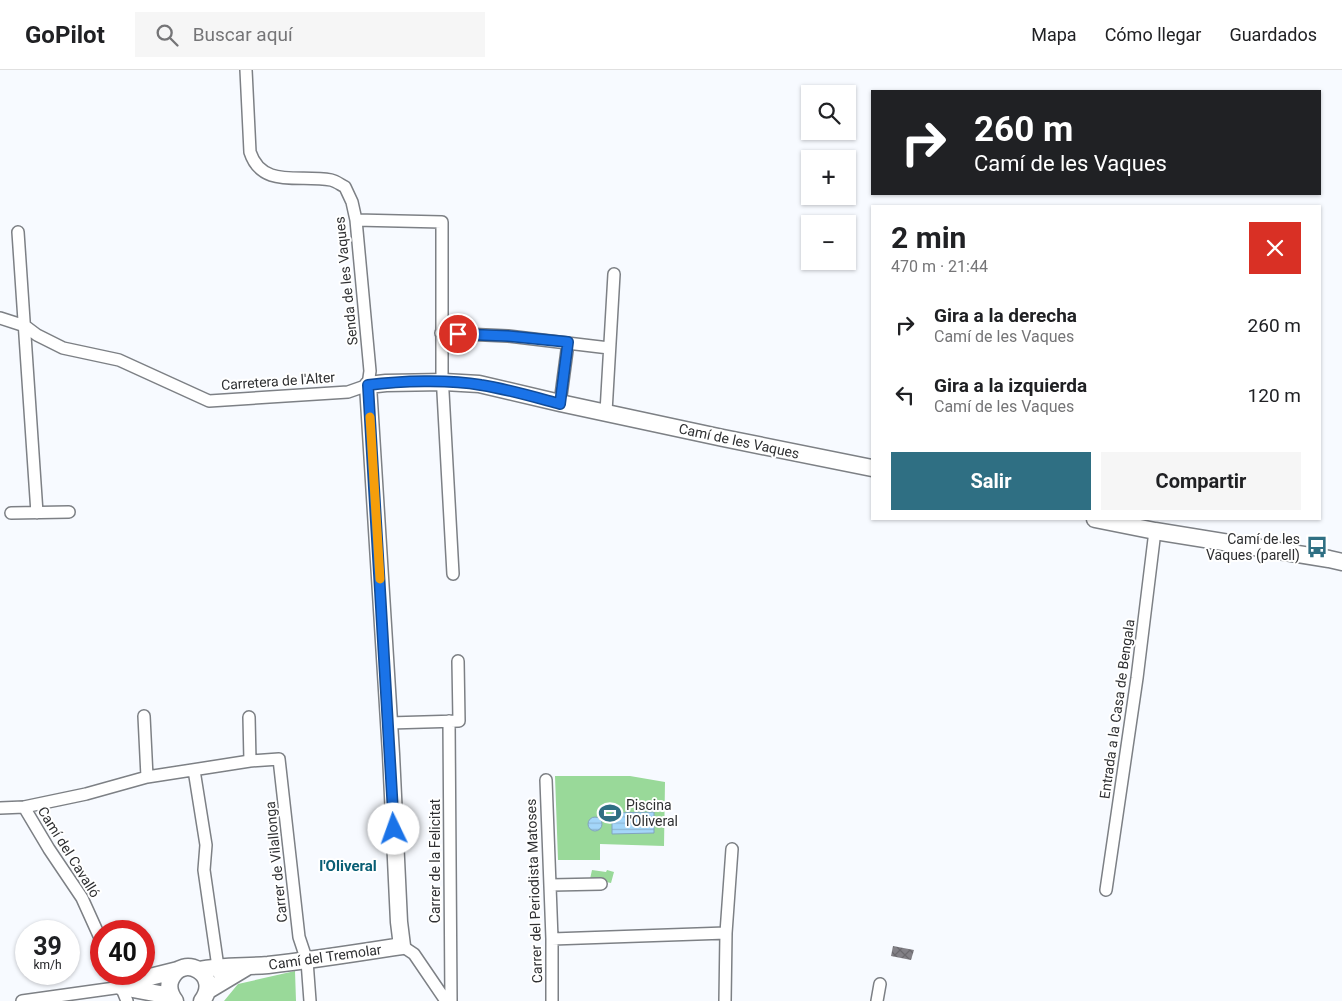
<!DOCTYPE html>
<html lang="es">
<meta charset="utf-8">
<style>
body{margin:0;font-family:Roboto,sans-serif;background:#f6f6f6;color:#202124;height:100vh;display:flex;flex-direction:column;font-size:19px;white-space:nowrap}
*{box-sizing:border-box;margin:0}
p{font-size:16px;color:#757577}
.icon{flex:none;width:28px;height:28px;fill:none;stroke:currentColor;stroke-width:2;stroke-linecap:round;stroke-linejoin:round}
.map{position:relative;flex:1;overflow:hidden}
.side{position:absolute;left:871px;top:135px;width:450px;height:315px;display:flex;flex-direction:column;background:#fff;border-radius:0px;box-shadow:0 1px 4px #0004}
.side>*{flex:none}
.banner{position:absolute;left:871px;top:20px;width:450px;height:105px;border-radius:0px;box-shadow:0 1px 4px #0004;background:#202124;color:#fff;overflow:hidden}
.tools{position:absolute;left:801px;top:15px;display:grid;gap:10px}
.tools a{display:grid;place-items:center;width:55px;height:55px;border-radius:0px;background:#fff;box-shadow:0 1px 4px #0004;font-size:25px}
.speed{position:absolute;left:15px;top:850px;display:flex;gap:10px;font-size:25px;font-weight:700;text-align:center}
.speed>*{display:grid;place-content:center;width:65px;height:65px;border-radius:50%;background:#fff;box-shadow:0 1px 4px #0004;line-height:1}
.speed small{font-size:12px;font-weight:400}
.speed .limit{border:8px solid #d22;background:#fff;color:#111}
.pin{position:absolute;display:grid;place-items:center;width:42px;height:42px;color:#fff;margin:-21px;border:2px solid #fff;border-radius:50%;box-shadow:0 1px 5px #0007}
.me{position:absolute;width:55px;margin:-28px;rotate:357deg;stroke-linejoin:round;filter:drop-shadow(0 0 4px #0008)}
.turn{display:flex;align-items:center;gap:18px;height:105px;padding:0 20px;font-size:22px}
.turn .icon{width:65px;height:65px;stroke-width:2.5}
.turn b{display:block;font-size:35px;line-height:42px}
.round{display:grid;place-items:center;flex:none;width:52px;height:52px;border-radius:0px;background:#f6f6f6}
.summary{display:flex;align-items:center;justify-content:space-between;height:85px;padding:0 20px}
h1{font-size:30px;font-weight:700;line-height:38px}
.primary-button{display:flex;gap:10px;margin-top:auto;padding:10px 20px}
.primary-button a{flex:1;height:58px;border-radius:0px;background:#2f6f83;color:#fff;font-size:20px;font-weight:700;line-height:58px;text-align:center}
.primary-button a+a{background:#f6f6f6;color:#202124}
ul{padding:0;list-style:none}
li{display:flex;align-items:center;gap:15px;height:70px;padding:0 20px}
li div{flex:1}
li b{display:block;font-size:19px}
li em{font-style:normal}
header{display:flex;align-items:center;gap:30px;box-sizing:border-box;height:70px;padding:0 25px;background:#fff;border-bottom:1px solid #e0e0e0}
header strong{font-size:24px}
nav{display:flex;gap:28px;margin-inline-start:auto;font-size:18px}
.search{width:350px;height:45px;background:#f6f6f6;display:flex;align-items:center;gap:12px;box-sizing:border-box;padding:0 18px;border-radius:0px;color:#757577;font-size:19px}
.map>svg:first-child{display:block}
.park{fill:#99d999}
.water{fill:url(#water-rules);stroke:#81a4bd}
.building{fill:url(#building-cross-hatch)}
.lines{fill:none;stroke-linecap:round;stroke-linejoin:round}
.street-casing{stroke:#7d8085;stroke-width:14}
.secondary-casing{stroke:#7d8085;stroke-width:19}
.street{stroke:#fff;stroke-width:11}
.secondary{stroke:#fff;stroke-width:16}
.route-casing{stroke:#114b97;stroke-width:12}
.route{stroke:#1a73e8;stroke-width:9}
.slow{stroke:#f59e0b;stroke-width:9}
.labels{text-anchor:middle;dominant-baseline:central;stroke-width:4;stroke-linejoin:round;paint-order:stroke}
.street-label{font-size:14px;fill:#2e2f31;stroke:#fff}
.poi-label{font-size:14px;fill:#2e2f31;stroke:#fff;text-anchor:end}
.neighbourhood-label{font-size:15px;font-weight:bold;fill:#085e74;stroke:#fff}
</style>
<header>
<strong>GoPilot</strong>
<div class="search"><svg class="icon" aria-label="search" viewBox="0 0 24 24"><circle cx="10" cy="10" r="6"/><path d="M15 15l6 6"/></svg>Buscar aquí</div>
<nav><a>Mapa</a><a>Cómo llegar</a><a>Guardados</a></nav>
</header>
<div class="map">
<svg width="1342" height="931" viewBox="0 0 1342 931">
<defs>
<pattern id="water-rules" width="6" height="5" patternUnits="userSpaceOnUse" patternTransform="scale(1.25)"><rect width="6" height="5" fill="#a4d6f9"/><path d="M0 2.5h6" fill="none" stroke="#8eb8d6"/></pattern>
<pattern id="building-cross-hatch" width="8" height="8" patternUnits="userSpaceOnUse" patternTransform="scale(1.25)"><rect width="8" height="8" fill="#828086"/><path d="M0 0l8 8M0 8l8-8" fill="none" stroke="#6b696e"/></pattern>
</defs>
<rect width="100%" height="100%" fill="#f7faff"/>
<path class="park" d="M555,706H630L665,712L664,776L600,774V790H558Z
M592,800L606,802L607,800L614,802L611,813L590,809Z
M295,901L296,931H224L238,914Z"/>
<path class="water" d="M654,742V763L612,764V743Z
M588 754a7 7 0 1 1 14 0a7 7 0 1 1-14 0Z"/>
<path class="building" d="M893,876L914,880L911,890L891,886Z"/>
<g class="lines">
<g class="street-casing">
<path id="street" d="M356,150L442,152V304L453,504
M18,162L37,443
M0,248L25,256L37,265L63,278L119,290L209,331L348,322L368,315L370,301L356,150L352,132L345,117C341,115 336,111 331,110C300,104 262,119 250,82L246,0
M441,263L508,266L609,278
M560,333L568,273
M606,342L614,204
M11,443L69,442
M144,646L147,707
M249,647L250,691
M449,651L451,931
M389,653L459,651L458,591
M194,700L206,775L204,800L219,904
M546,710L552,869V931
M24,737L49,779L82,828L101,870
M0,738L24,737L86,724L147,707L250,691L279,689L299,867L307,891L310,931
M551,815L601,814
M1106,820L1137,608L1155,461
M552,869L726,863
M402,876L414,884L446,931
M116,904L127,931
M22,931L122,917
M725,931L726,863L732,779
M877,931L880,914"/>
</g>
<g class="secondary-casing">
<path id="secondary" d="M1095,449L1155,461L1329,489L1342,492
M199,900C222,895 245,897 268,895C313,890 357,883 402,876L399,852L391,684L368,315L386,313L444,312L479,314L560,333L723,368L872,398
M122,917L138,910L178,900
M122,917L171,926
M207,921L247,897
M175,931C170,924 167,917 171,909C182,883 222,904 202,931"/>
</g>
<use href="#street" class="street"/>
<use href="#secondary" class="secondary"/>
</g>
<g class="lines">
<g class="route-casing">
<path id="route" d="M394,759L368,315C400,311 448,309 481,315C507,319 534,327 560,334L568,272L508,266L458,264"/>
</g>
<use href="#route" class="route"/>
<path class="slow" d="M370,347L380,509"/>
</g>
<defs>
<g id="bus-bare" transform="scale(1.725)"><path d="M-5-6H5V4H4V6H2V4H-2V6H-4V4H-5ZM-3.5-4V0h7V-4ZM-3.5 1.2v1.5H-2V1.2ZM2 1.2v1.5H3.5V1.2Z" fill="#2f6f83" stroke="#fff" stroke-width="2.5" paint-order="stroke"/></g>
<g id="stadium-bare" transform="scale(1.725)"><path d="M0-5a6.5 5 0 1 0 0 10a6.5 5 0 1 0 0-10ZM-3.5-1.8h7v3.6h-7Z" fill="#2f6f83" stroke="#fff" stroke-width="2.5" paint-order="stroke"/></g>
</defs>
<g fill-rule="evenodd">
<use href="#bus-bare" x="1317" y="477"/>
<use href="#stadium-bare" x="610" y="743"/>
</g>
<g class="labels">
<g class="street-label">
<text transform="translate(346 211) rotate(-96)">Senda de les Vaques</text>
<text transform="translate(278 311) rotate(-4)">Carretera de l'Alter</text>
<text transform="translate(739 371) rotate(12)">Camí de les Vaques</text>
<text transform="translate(1117 639) rotate(-82)">Entrada a la Casa de Bengala</text>
<text transform="translate(69 782) rotate(58)">Camí del Cavalló</text>
<text transform="translate(435 791) rotate(-90)">Carrer de la Felicitat</text>
<text transform="translate(276 792) rotate(-96)">Carrer de Vilallonga</text>
<text transform="translate(534 821) rotate(-92)">Carrer del Periodista Matoses</text>
<text transform="translate(325 887) rotate(-8)">Camí del Tremolar</text>
</g>
<g class="poi-label">
<text x="1300" y="469">Camí de les<tspan x="1300" dy="16">Vaques (parell)</tspan></text>
<text x="626" y="735" text-anchor="start">Piscina<tspan x="626" dy="16">l'Oliveral</tspan></text>
</g>
<g class="neighbourhood-label">
<text x="348" y="796">l'Oliveral</text>
</g>
</g>
</svg>
<div class="tools">
<a><svg class="icon" aria-label="search" viewBox="0 0 24 24"><circle cx="10" cy="10" r="6"/><path d="M15 15l6 6"/></svg></a>
<a>+</a>
<a>−</a>
</div>
<div class="speed"><div>39<small>km/h</small></div><div class="limit">40</div></div>
<div class="pin" style="left:458px;top:264px;background:#d93025"><svg class="icon" aria-label="arrive" viewBox="0 0 24 24"><path d="M6 21V4h12l-3 4 3 4H6"/></svg></div>
<svg class="me" style="left:394px;top:759px" viewBox="-20 -20 40 40"><circle r="19" fill="#fff"/><path d="M0-13L10 11 0 6-10 11z" fill="#1a73e8"/></svg>
<div class="banner">
<div class="turn"><svg class="icon" aria-label="right" viewBox="0 0 24 24"><path d="M7 20v-9h11M14 6l5 5-5 5"/></svg><div><b>260 m</b>Camí de les Vaques</div></div>
</div>
<section class="side">
<div class="summary"><div><h1>2 min</h1><p>470 m · 21:44</p></div><a class="round" style="background:#d93025;color:#fff"><svg class="icon" aria-label="close" viewBox="0 0 24 24"><path d="M6 6l12 12M18 6L6 18"/></svg></a></div>
<ul>
<li><svg class="icon" aria-label="right" viewBox="0 0 24 24"><path d="M7 20v-9h11M14 6l5 5-5 5"/></svg><div><b>Gira a la derecha</b><p>Camí de les Vaques</p></div><em>260 m</em></li>
<li><svg class="icon" aria-label="left" viewBox="0 0 24 24"><path d="M17 20v-9H6M10 6l-5 5 5 5"/></svg><div><b>Gira a la izquierda</b><p>Camí de les Vaques</p></div><em>120 m</em></li>
</ul>
<div class="primary-button"><a>Salir</a><a>Compartir</a></div>
</section>
</div>
